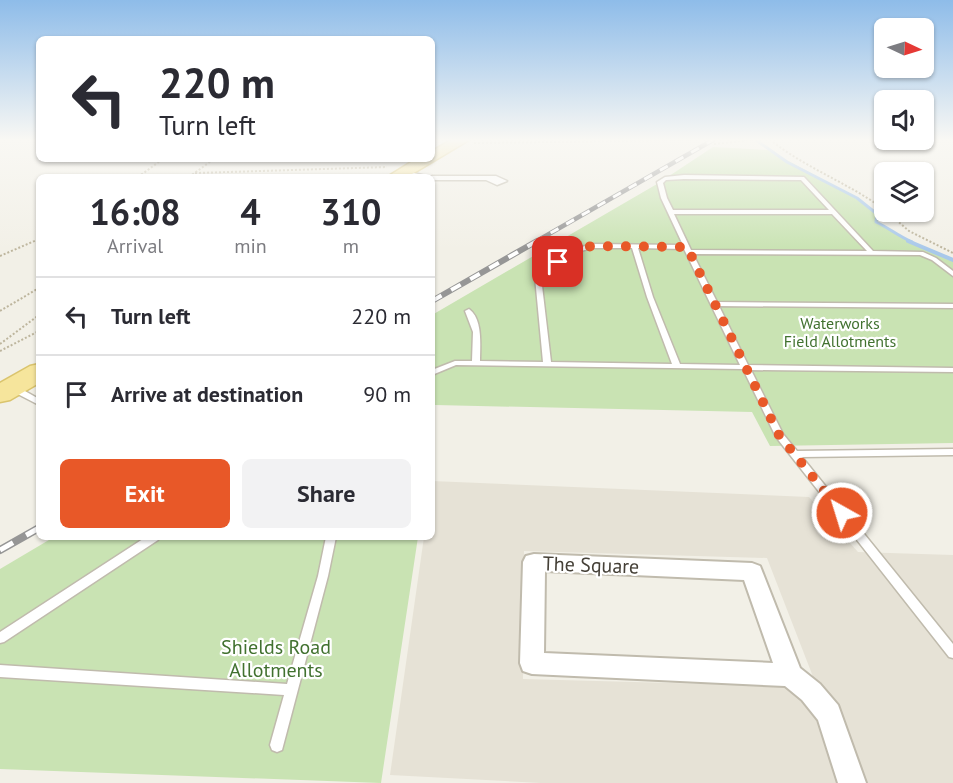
<!DOCTYPE html>
<style>
body{margin:0;font-family:"PT Sans",sans-serif;background:#f2f2f3;color:#2b2b33;height:100vh;display:flex;flex-direction:column;font-size:22px;white-space:nowrap}
*{box-sizing:border-box;margin:0}
p{font-size:20px;color:#7c7c81}
.icon{flex:none;width:33px;height:33px;fill:none;stroke:currentColor;stroke-width:2;stroke-linecap:round;stroke-linejoin:round}
.map{position:relative;flex:1;overflow:hidden}
.drawer{position:absolute;left:36px;top:174px;width:399px;height:366px;display:flex;flex-direction:column;background:#fff;border-radius:9px;box-shadow:0 2px 4px #0004}
.drawer>*{flex:none}
.hud{position:absolute;left:36px;top:36px;width:399px;height:126px;border-radius:9px;box-shadow:0 2px 4px #0004;background:#fff;color:#2b2b33;overflow:hidden}
.needle{width:39px;rotate:94deg}
.tools{position:absolute;left:874px;top:18px;display:grid;gap:12px}
.tools a{display:grid;place-items:center;width:60px;height:60px;border-radius:9px;background:#fff;box-shadow:0 2px 4px #0004;font-size:30px}
.pin{position:absolute;display:grid;place-items:center;width:51px;height:51px;color:#fff;margin:-26px;border-radius:12px;box-shadow:0 3px 9px #0006}
.me{position:absolute;width:66px;margin:-33px;rotate:321deg;stroke-linejoin:round;filter:drop-shadow(0 0 4px #0008)}
.turn{display:flex;align-items:center;gap:21px;height:126px;padding:0 24px;font-size:27px}
.turn .icon{width:78px;height:78px;stroke-width:2.5}
.turn b{display:block;font-size:42px;line-height:51px}
.eta{display:flex;justify-content:space-evenly;align-items:center;height:102px;text-align:center}
.eta b{font-size:36px;font-weight:800;line-height:42px}
.cta{display:flex;gap:12px;margin-top:auto;padding:12px 24px}
.cta a{flex:1;height:69px;border-radius:9px;background:#e85828;color:#fff;font-size:24px;font-weight:800;line-height:69px;text-align:center}
.cta a+a{background:#f2f2f3;color:#2b2b33}
ul{padding:0;list-style:none}
li{display:flex;align-items:center;gap:18px;height:78px;padding:0 24px;border-top:2px solid #e1e1e2}
li div{flex:1}
li b{display:block;font-size:22px}
li em{font-style:normal}
.map>svg:first-child{display:block}
.residential{fill:#e6e2d6;fill-rule:evenodd}
.green{fill:#c9e3b3}
.lines{fill:none;stroke-linecap:round;stroke-linejoin:round}
.stream-far1{stroke:#a8c8ea;stroke-width:3}
.stream{stroke:#a8c8ea;stroke-width:4}
.service-casing{stroke:#c0bbad;stroke-width:3}
.minor-casing{stroke:#c0bbad;stroke-width:4}
.primary-casing{stroke:#dac46d;stroke-width:3}
.path{stroke:#bdb59d;stroke-width:2;stroke-dasharray:2 2;stroke-linecap:butt}
.service{fill:#fff;fill-rule:evenodd}
.minor{fill:#fff;fill-rule:evenodd}
.primary{fill:#f6e59c;fill-rule:evenodd}
.rail-far2-casing{stroke:#969696;stroke-width:4.5}
.rail-far1-casing{stroke:#969696;stroke-width:6}
.rail-casing{stroke:#969696;stroke-width:8}
.rail-far2{stroke:#fff;stroke-width:3;stroke-dasharray:9;stroke-linecap:butt}
.rail-far1{stroke:#fff;stroke-width:4;stroke-dasharray:11;stroke-linecap:butt}
.rail{stroke:#fff;stroke-width:5;stroke-dasharray:15;stroke-linecap:butt}
.route{stroke:#e85828;stroke-width:10;stroke-dasharray:0 18}
.labels{text-anchor:middle;dominant-baseline:central;stroke-width:4.5;stroke-linejoin:round;paint-order:stroke}
.park-label{font-size:16px;fill:#41712f;stroke:#fff}
.near-street-label{font-size:20px;fill:#454037;stroke:#fff}
.near-park-label{font-size:20px;fill:#41712f;stroke:#fff}
</style>
<div class="map">
<svg width="953" height="783" viewBox="0 0 953 783">
<rect width="100%" height="100%" fill="#f2f0e7"/>
<path class="residential" d="M432,481L809,497L858,552L953,555V783H541L390,775L424,537H432ZM524,551L767,558L817,687L523,679Z"/>
<path class="green" d="M713,147L768,150L844,191L872,209L877,214L878,223L924,249L953,260V443L770,446L752,412L435,405L432,428V315L657,184Z
M54,537H418L381,783L0,769V569Z"/>
<g class="lines">
<path class="stream-far1" d="M756,140L787,162L857,198L877,214L876,222C889,228 898,236 912,242"/>
<path class="stream" d="M908,241L953,260"/>
<g class="service-casing">
<path id="service" d="M404,170L425,176L426,177H417L402,173L401,172Z
M684,175L804,177L873,251L923,252L936,258L953,271V276L932,260L920,255L693,254L717,302L953,304V308L719,306L748,365L953,368V372L751,370L783,434L797,451L953,449V455L802,457L953,644V658L949,657L776,437L743,369L456,365L432,375V370L455,361H472L473,332L465,311L469,309C483,319 480,345 480,361L543,362L535,277L536,276L561,256L575,249L592,244L683,245L661,198L657,182L665,177ZM684,179L801,180L829,210H673L667,198L663,183L666,180ZM674,214H832L867,251L691,250ZM592,248H632L647,297L672,364L551,362L541,277C556,264 572,252 592,248ZM638,248L684,249L740,365L680,364L653,297Z
M432,176H496L507,181L497,185L486,180H432V177H430Z
M10,386H16L39,399V405L10,390L9,388Z
M146,537H159L158,540L4,642L0,643V632Z
M326,537H336L328,576L282,750L277,752L272,750L270,745L284,695L0,677V665L287,684L318,576Z"/>
</g>
<g class="minor-casing">
<path id="minor" d="M534,554L752,563L760,566L800,668L820,684L838,705L866,783H838L818,720L802,700L785,686L532,674L523,671L520,663L523,562L526,556ZM545,571L744,580L773,663L544,653Z"/>
</g>
<g class="primary-casing">
<path id="primary" d="M451,140H469L407,177H387L416,159H432V151Z
M39,364V383L10,400L0,402V383L30,366Z"/>
</g>
<path class="path" d="M765,140H777
M934,140H953
M773,142C808,169 850,184 885,210
M474,143L693,140
M714,144L751,140
M195,173L387,167
M138,177L163,159
M189,177L214,159
M887,212L909,231L953,253
M0,256L39,239
M0,311L39,288
M0,344L39,315
M0,351L39,331"/>
<use href="#service" class="service"/>
<use href="#minor" class="minor"/>
<use href="#primary" class="primary"/>
<g class="rail-far2-casing">
<path id="rail-far2" d="M535,242L713,140"/>
</g>
<g class="rail-far1-casing">
<path id="rail-far1" d="M432,301L537,241"/>
</g>
<g class="rail-casing">
<path id="rail" d="M0,550L39,528"/>
</g>
<use href="#rail-far2" class="rail-far2"/>
<use href="#rail-far1" class="rail-far1"/>
<use href="#rail" class="rail"/>
</g>
<linearGradient id="sky" x2="0" y2="1"><stop stop-color="#8ebce9"/><stop offset="0.56" stop-color="#f9f8f4"/><stop offset="1" stop-color="#f9f8f4" stop-opacity="0"/></linearGradient>
<rect width="953" height="250" fill="url(#sky)"/>
<g class="lines">
<path class="route" d="M558,262L581,248L592,246L687,247L779,435L842,513"/>
</g>
<g class="labels">
<g class="park-label">
<text x="840" y="323">Waterworks<tspan x="840" dy="18">Field Allotments</tspan></text>
</g>
<g class="near-street-label">
<text transform="translate(591 565) rotate(2)">The Square</text>
</g>
<g class="near-park-label">
<text x="276" y="647">Shields Road<tspan x="276" dy="23">Allotments</tspan></text>
</g>
</g>
</svg>
<div class="tools">
<a><svg class="needle" viewBox="-14 -14 28 28"><path d="M0-13l5 13h-10z" fill="#e53935"/><path d="M0 13l5-13h-10z" fill="#7c7c81"/></svg></a>
<a><svg class="icon" aria-label="sound" viewBox="0 0 24 24"><path d="M4 9h4l5-4v14l-5-4H4zM17 9q2 3 0 6"/></svg></a>
<a><svg class="icon" aria-label="layers" viewBox="0 0 24 24"><path d="M12 4l9 5-9 5-9-5zM3 14l9 5 9-5"/></svg></a>
</div>
<div class="pin" style="left:558px;top:262px;background:#d93025"><svg class="icon" aria-label="arrive" viewBox="0 0 24 24"><path d="M6 21V4h12l-3 4 3 4H6"/></svg></div>
<svg class="me" style="left:842px;top:513px" viewBox="-20 -20 40 40"><circle r="17" fill="#e85828" stroke="#fff" stroke-width="3"/><path d="M0-11L8 9 0 5-8 9z" fill="#fff"/></svg>
<div class="hud">
<div class="turn"><svg class="icon" aria-label="left" viewBox="0 0 24 24"><path d="M17 20v-9H6M10 6l-5 5 5 5"/></svg><div><b>220 m</b>Turn left</div></div>
</div>
<section class="drawer">
<div class="eta">
<div><b>16:08</b><p>Arrival</p></div>
<div><b>4</b><p>min</p></div>
<div><b>310</b><p>m</p></div>
</div>
<ul>
<li><svg class="icon" aria-label="left" viewBox="0 0 24 24"><path d="M17 20v-9H6M10 6l-5 5 5 5"/></svg><div><b>Turn left</b></div><em>220 m</em></li>
<li><svg class="icon" aria-label="arrive" viewBox="0 0 24 24"><path d="M6 21V4h12l-3 4 3 4H6"/></svg><div><b>Arrive at destination</b></div><em>90 m</em></li>
</ul>
<div class="cta"><a>Exit</a><a>Share</a></div>
</section>
</div>
